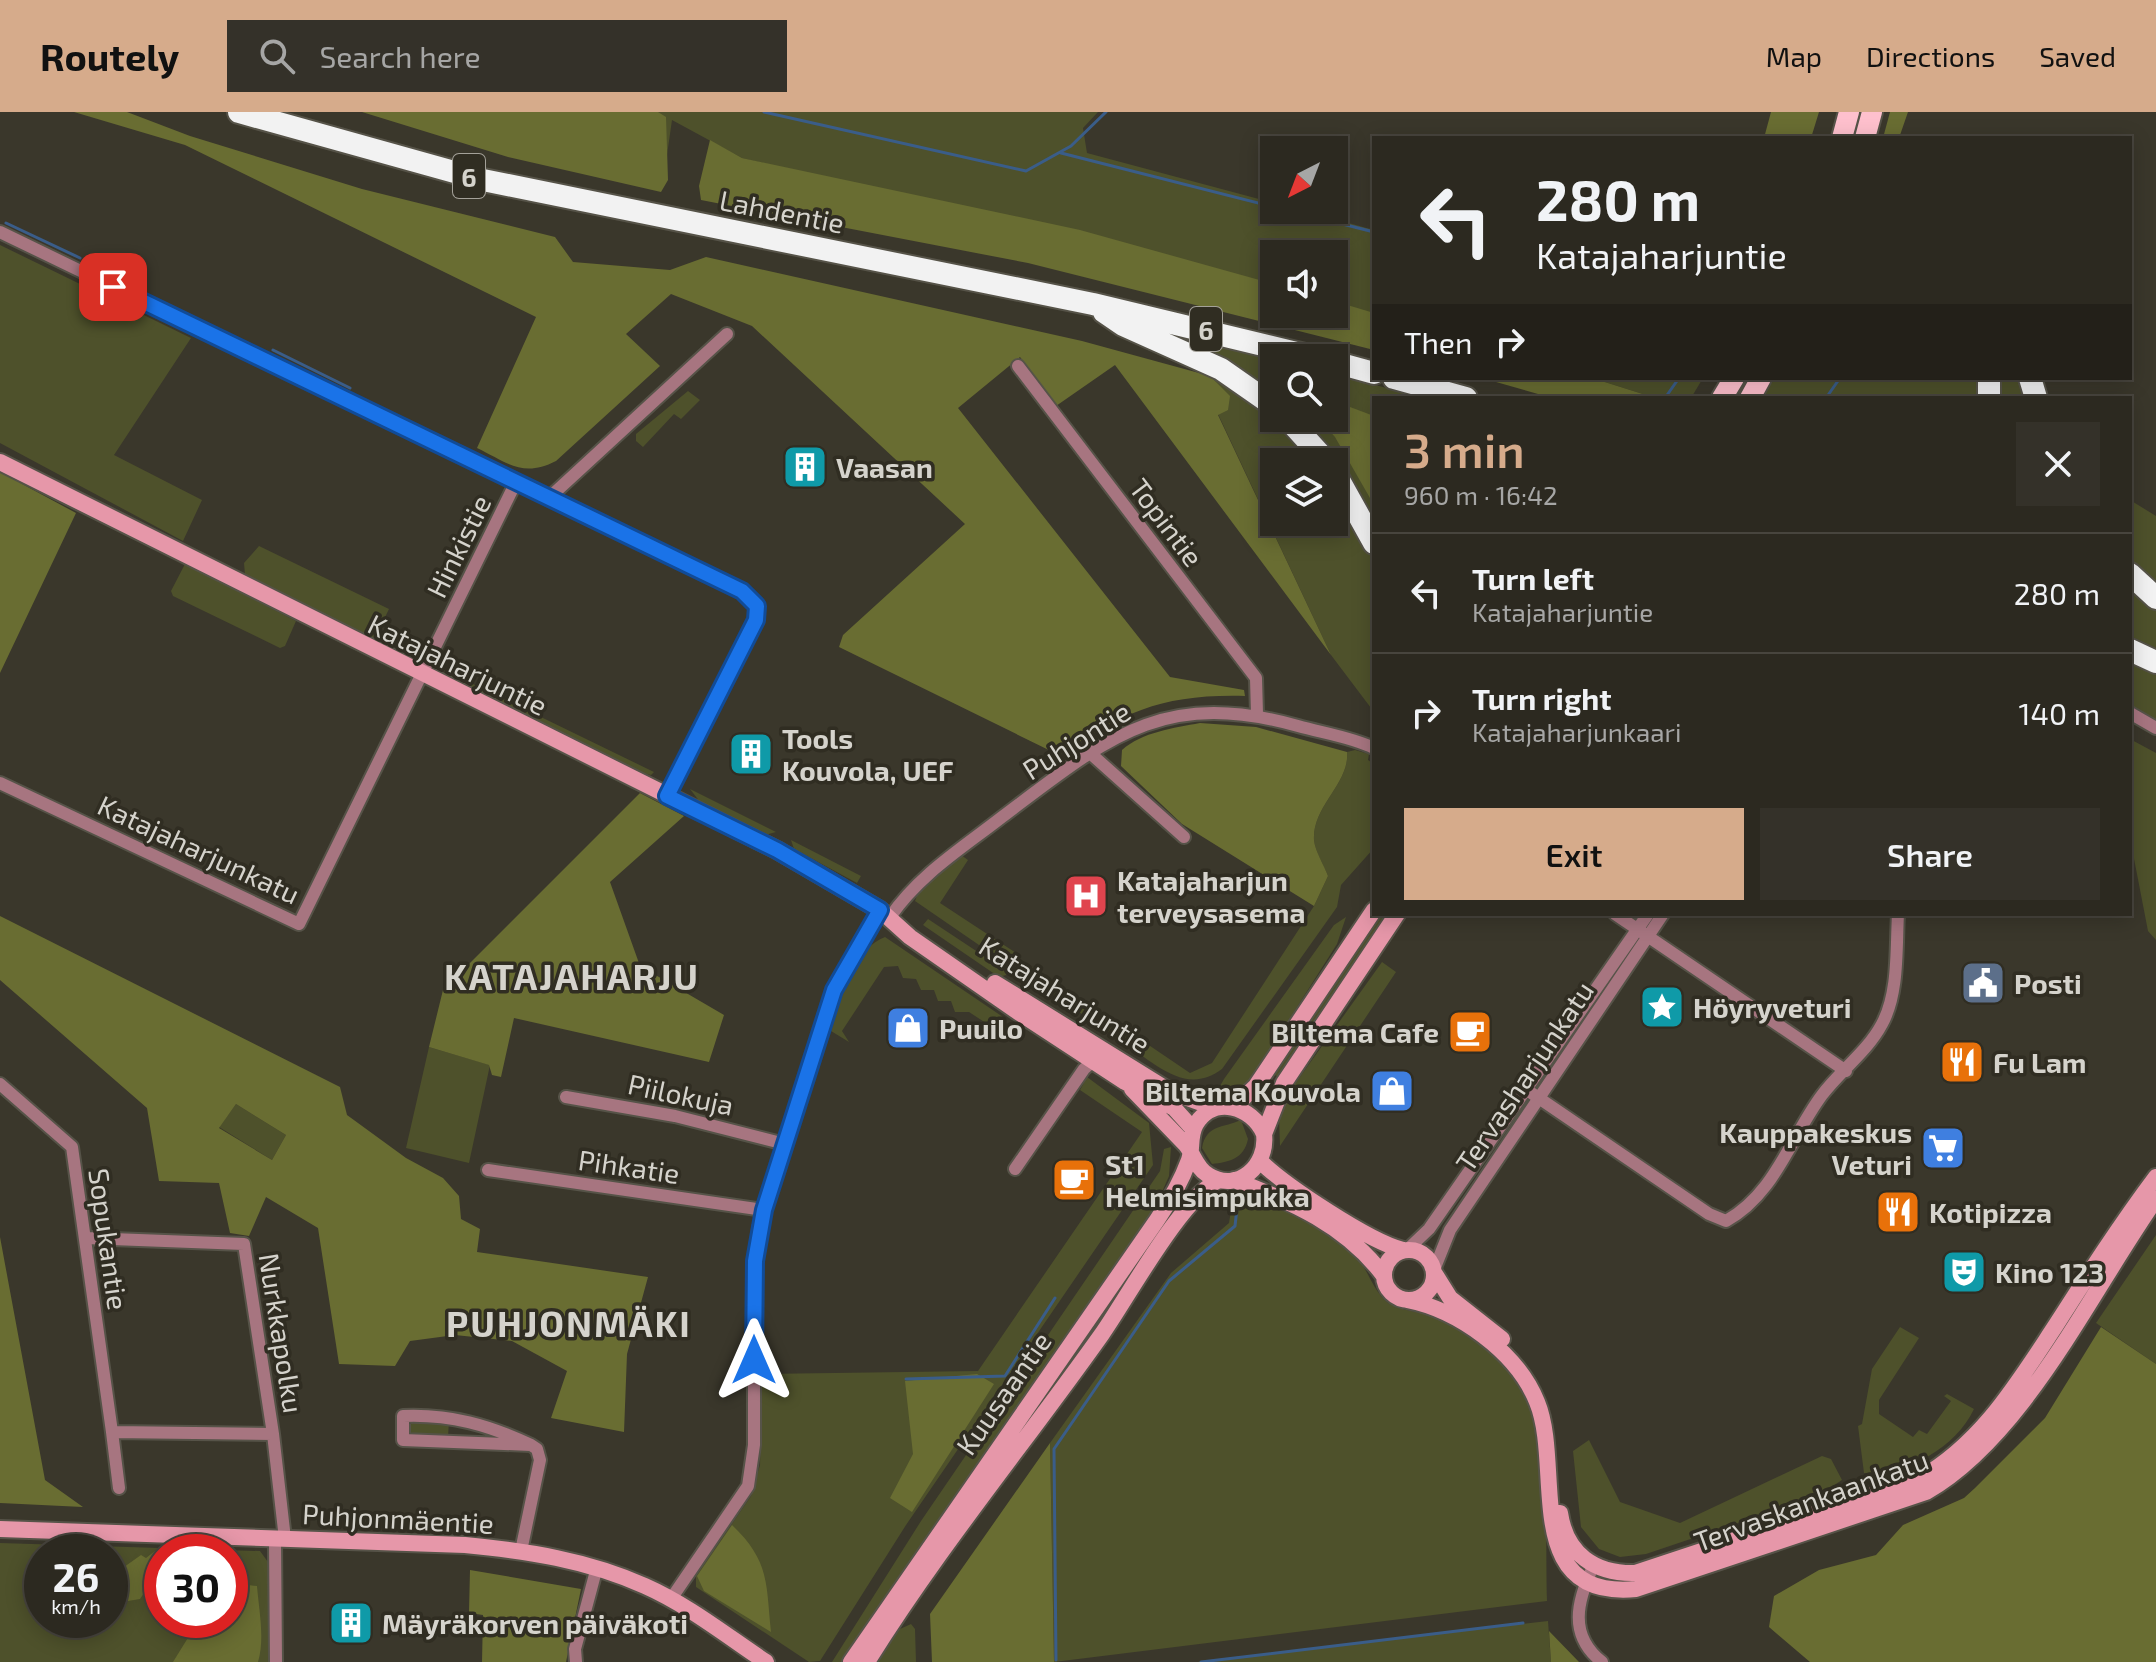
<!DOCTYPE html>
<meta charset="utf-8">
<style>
body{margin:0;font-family:"Exo 2",sans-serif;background:#343129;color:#f1f3f6;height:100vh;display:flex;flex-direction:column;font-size:30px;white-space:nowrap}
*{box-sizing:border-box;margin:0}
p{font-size:26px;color:#a6a6a5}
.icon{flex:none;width:44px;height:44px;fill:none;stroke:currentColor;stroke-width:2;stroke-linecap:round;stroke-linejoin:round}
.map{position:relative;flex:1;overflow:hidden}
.panel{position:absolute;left:1372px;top:284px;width:760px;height:520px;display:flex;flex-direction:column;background:#2c2920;border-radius:0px;box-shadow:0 4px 20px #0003,0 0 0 2px #48453e}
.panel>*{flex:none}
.top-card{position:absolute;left:1372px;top:24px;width:760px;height:244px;border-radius:0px;box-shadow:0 4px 20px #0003,0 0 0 2px #48453e;background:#2c2920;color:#f1f3f6;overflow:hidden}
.needle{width:52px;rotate:222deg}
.buttons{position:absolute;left:1260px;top:24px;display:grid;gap:16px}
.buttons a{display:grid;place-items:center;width:88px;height:88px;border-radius:0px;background:#2c2920;box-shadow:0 4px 20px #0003,0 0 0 2px #48453e;font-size:40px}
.speed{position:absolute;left:24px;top:1422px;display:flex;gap:16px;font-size:40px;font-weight:700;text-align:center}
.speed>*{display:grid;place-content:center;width:104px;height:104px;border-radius:50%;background:#2c2920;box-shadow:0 4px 20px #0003,0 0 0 2px #48453e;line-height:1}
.speed small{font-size:20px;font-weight:400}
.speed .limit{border:12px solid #d22;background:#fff;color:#111}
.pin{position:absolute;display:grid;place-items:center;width:68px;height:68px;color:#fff;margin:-34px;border-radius:16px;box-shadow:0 4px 12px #0006}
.me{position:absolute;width:88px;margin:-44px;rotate:0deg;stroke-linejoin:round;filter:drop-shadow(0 0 6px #0008)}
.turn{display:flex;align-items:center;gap:28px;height:168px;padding:0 32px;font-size:36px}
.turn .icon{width:104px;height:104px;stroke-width:2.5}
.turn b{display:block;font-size:56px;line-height:68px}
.then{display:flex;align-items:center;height:76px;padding:0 32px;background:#0003;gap:16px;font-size:30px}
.round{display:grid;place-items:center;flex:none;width:84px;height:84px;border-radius:0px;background:#343129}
.headline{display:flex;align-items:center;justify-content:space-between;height:136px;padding:0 32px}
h1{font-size:48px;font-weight:600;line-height:60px;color:#d6ab8b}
.cta{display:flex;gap:16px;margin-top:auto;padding:16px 32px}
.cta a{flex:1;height:92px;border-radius:0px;background:#d6ab8b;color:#111;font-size:32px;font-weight:600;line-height:92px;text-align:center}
.cta a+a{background:#343129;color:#f1f3f6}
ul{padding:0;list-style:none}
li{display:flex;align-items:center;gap:24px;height:120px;padding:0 32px;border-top:2px solid #48453e}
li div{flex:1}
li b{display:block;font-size:30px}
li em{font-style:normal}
header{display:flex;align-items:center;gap:48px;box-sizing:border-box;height:112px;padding:0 40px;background:#d6ab8b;color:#111}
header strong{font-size:38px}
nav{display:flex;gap:44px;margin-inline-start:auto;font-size:28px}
.search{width:560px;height:72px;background:#343129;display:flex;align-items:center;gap:20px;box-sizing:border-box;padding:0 28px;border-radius:0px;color:#a6a6a5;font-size:30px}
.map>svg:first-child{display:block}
.green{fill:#4e512b;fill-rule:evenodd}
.forest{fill:#696d32;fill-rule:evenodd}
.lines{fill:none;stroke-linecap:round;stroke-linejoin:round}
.stream{stroke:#3a5d89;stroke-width:3}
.street-casing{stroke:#565348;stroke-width:16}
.secondary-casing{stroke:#565348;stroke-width:20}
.primary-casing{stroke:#565348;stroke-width:24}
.highway-casing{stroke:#565348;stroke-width:26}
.street{stroke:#a77580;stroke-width:12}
.secondary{stroke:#e697a9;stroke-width:16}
.primary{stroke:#fec0cd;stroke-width:20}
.highway{stroke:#f2f2f2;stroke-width:22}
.route-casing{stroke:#114b97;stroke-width:20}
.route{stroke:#1a73e8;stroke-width:14}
.labels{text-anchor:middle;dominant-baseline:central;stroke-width:7;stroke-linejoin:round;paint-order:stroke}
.shield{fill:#302d22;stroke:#a4a199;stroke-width:2}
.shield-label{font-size:26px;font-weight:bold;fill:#d5d3cc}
.street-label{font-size:28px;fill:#d5d3cc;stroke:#302d22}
.poi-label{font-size:28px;font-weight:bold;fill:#d5d3cc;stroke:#302d22;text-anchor:start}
.district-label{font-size:36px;font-weight:bold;letter-spacing:2px;fill:#d5d3cc;stroke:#302d22}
</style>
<header>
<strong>Routely</strong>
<div class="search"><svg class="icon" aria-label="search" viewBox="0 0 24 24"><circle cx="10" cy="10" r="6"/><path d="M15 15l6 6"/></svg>Search here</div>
<nav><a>Map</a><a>Directions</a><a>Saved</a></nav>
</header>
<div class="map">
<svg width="2156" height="1550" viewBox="0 0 2156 1550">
<rect width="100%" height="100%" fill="#3a372b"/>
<path class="green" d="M371,0H1098L1083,16L1087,41L1274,91V98H1301L1374,118V202L1334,191V142H1274V175L742,46L672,8L665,57Z
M0,133L191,226L114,343L202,388L183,429L0,331Z
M1138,211L1274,246V281L1215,243Z
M1334,262L1424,286H1374V405L1354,370L1302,306H1334Z
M1210,264L1270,303L1318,350H1274V410H1334V372L1374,447V600L1331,543L1218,302Z
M1592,266H1703L1691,286H1645L1646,283Z
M1775,266H1982V286H1761Z
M1996,266H2024L2030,286H1996Z
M688,279L700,288L681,307L674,302L643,335L636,329V322Z
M2130,388L2156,404V470L2130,449Z
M259,434L389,497L376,524L371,526L245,463L244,451Z
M185,452L296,509L285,534L280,536L173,484L171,479Z
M2130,471L2156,495V536L2130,524Z
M2130,552L2156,563V608L2130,592Z
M444,558L654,660L651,663L638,660L448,565Z
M2130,627L2156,641V828L2148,819L2130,726Z
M1355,638L1369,642L1368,648L1374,652V736L1341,773L1337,795L1222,957C1185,985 1154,950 1121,929L1128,919L1190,961L1212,951L1314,794L1328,764C1324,754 1315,739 1314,728C1312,694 1350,671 1347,640Z
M690,677L776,720L765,723L700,690Z
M791,728L861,764L857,771L794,737Z
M961,743L968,748L940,791L1019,843L1011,855L915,789L920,776Z
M1382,802H1388L1278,965L1273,962Z
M1346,805L1337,832L1254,963L1240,978L1222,985L1220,974L1224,967L1334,813Z
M928,807L1008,860L1006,863L999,865L923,813Z
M885,825L1003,905L995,917L969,900H955L951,889H938L934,878H921L916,867L903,866L898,854L884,855L842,919L849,930L831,919C832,887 854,837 885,825Z
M1382,850L1396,860L1280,1034L1279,1006L1292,976Z
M1029,853L1115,911L1109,920L1023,863Z
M429,935L490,953L469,1051L406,1036Z
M1087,965L1149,1011L1153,1053L906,1413L820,1549L809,1550L696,1475V1464L751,1384L760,1353L762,1262L978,1259L1142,1020L1080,978Z
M236,992L286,1023L272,1048L219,1015Z
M1241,1008L1248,1027C1244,1047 1229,1050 1212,1052L1202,1036C1206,1012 1224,1016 1241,1008Z
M1171,1035L1169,1064L1155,1096L844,1550H832L921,1409L1160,1059L1164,1037Z
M1234,1080C1276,1088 1327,1111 1356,1144C1368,1158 1373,1178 1387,1190C1400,1201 1435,1199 1455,1213C1480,1230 1511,1250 1525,1278C1551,1330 1545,1430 1547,1489L1054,1550L1050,1331L1171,1161L1229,1111Z
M1176,1095L1117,1187L1033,1301L1031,1300Z
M2156,1123V1252L2096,1211Z
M1900,1215L1919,1226L1879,1288V1302L1913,1325L1919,1318L1927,1322L1951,1289L1944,1284L1947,1282L1974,1297C1955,1337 1907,1362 1864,1361L1858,1314L1862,1312L1872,1257Z
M412,1309H449L448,1325L415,1324L409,1319Z
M1589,1328L1620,1390L1680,1411L1822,1344L1831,1347L1842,1368L1819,1383L1741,1410L1646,1442L1620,1445L1599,1437L1581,1415L1573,1339Z
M0,1431L260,1439L268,1450V1550H0ZM42,1440H110V1508H42ZM162,1440H230V1508H162Z
M1548,1509L1551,1550H1197Z
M911,1512L915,1517L916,1550H876L900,1517Z"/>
<path class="forest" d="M74,0H127L190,24L362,77L555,125L573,150L670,158L706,145L1082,229L1210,264L1230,284L1228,298L1218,303L1331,543L1115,253L1056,294L1020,245L958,296L1170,565L1244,578L1245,584C1163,582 1126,599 1059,643L839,535L843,523L965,412L752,214L671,182L626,222L660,254L556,349C523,366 508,351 477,336L536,205L185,33Z
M362,0H658L666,5L668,68L661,80L508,45Z
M1771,0H1819L1811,26H1764Z
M1890,0H1908L1899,26H1883Z
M710,28L742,46L1080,118L1274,172V202H1334V189L1374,201V238L1028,151L701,88L699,74Z
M1482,266H1592L1646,283L1645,286H1552Z
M1334,289L1374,304V393L1335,325L1318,306H1334Z
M0,360L76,401L0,561Z
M1200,611L1256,615L1347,640C1350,671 1312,694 1314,728C1315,739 1324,753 1328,764L1314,794L1182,712L1121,654L1122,638C1142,620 1174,616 1200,611Z
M640,681L684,704L610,770L640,854L724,903L709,950L514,906L501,965L492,963L489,953L429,935L443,878Z
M0,804L340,975L347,1003L406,1046L443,1066L459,1084L461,1107L480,1117L477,1140L648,1165L627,1242L624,1320L551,1306L567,1259L512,1229L455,1223L410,1229L395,1254L339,1252L318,1116L266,1085L249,1124L230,1121L219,1071L159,1069L147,996L0,868ZM236,992L286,1023L272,1048L219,1016Z
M0,1125L45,1368L83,1395L0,1391Z
M2101,1215L2156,1252V1550H1810L1769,1515L1774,1484L1819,1458L1876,1443L1903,1413L1964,1386L1975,1376L2045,1306Z
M977,1262L994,1272L912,1400L890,1386L913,1342L905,1269Z
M1050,1331L1054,1550H932L930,1502Z
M732,1413C770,1449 766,1472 771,1520L704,1479L697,1464Z
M155,1439L194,1440H162L160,1466L152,1469L140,1487L110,1492V1465L141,1443L146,1446Z
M470,1458L581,1477L566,1550H482L483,1503L469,1501Z
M248,1473L257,1474C259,1499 265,1527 258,1550H173L199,1508H230V1486Z
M1549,1519L1579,1550H1551Z"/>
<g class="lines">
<path class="stream" d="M764,0L1026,59L1071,34L1106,0
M1061,41L1274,95
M1287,98L1374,120
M6,111L80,146
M273,238L350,276
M1665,286L1679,266
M1826,286L1840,266
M906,1267L1005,1264L1055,1186
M1056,1548L1054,1337L1169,1169L1235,1114L1237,1096
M1201,1550L1523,1511"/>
<g class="street-casing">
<path id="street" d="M0,120L742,479C752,488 759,493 756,508L667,684
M1018,254L1256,566L1257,602
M551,384L727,222
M2130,601L2156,616
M1090,641L1184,725
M0,671L299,812L516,370
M1615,802L1846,959
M890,805C920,762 961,737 1002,705C1107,626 1162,576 1298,614C1323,621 1351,625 1374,636
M0,972L72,1035L112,1320L273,1322
M1527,978L1709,1102L1726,1109C1775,1082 1790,1026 1822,983C1841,958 1867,940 1882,912C1899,881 1896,836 1898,802
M566,985L675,1004L785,1032
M1015,1057L1084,957L1099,944
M488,1058L764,1098
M86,1126L244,1132L273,1322L285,1427
M1408,1137L1429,1117L1648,802
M1434,1158L1450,1118L1663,802
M112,1320L119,1376
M275,1427L276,1550
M521,1439L540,1348L537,1337L531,1333L403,1328V1304C450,1302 489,1313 531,1333
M1593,1455C1577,1489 1568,1523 1602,1550
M671,1487L748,1374L754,1333V1165L759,1116L834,878L880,798
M576,1550L575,1537L597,1455"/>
</g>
<g class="secondary-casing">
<path id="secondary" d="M0,350L777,738L880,798L910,825L1018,900L1125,970L1174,996L1193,1017
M995,871L1171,980L1215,996
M1234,995L1256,974L1374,798
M1264,1022L1284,971L1397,802
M1260,1049C1284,1073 1370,1130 1403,1138
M1234,1068C1291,1089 1347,1114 1384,1164
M1384 1163a25 25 0 1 1 50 0a25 25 0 1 1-50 0Z
M1435,1162L1450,1186L1502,1227
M1407,1188C1458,1198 1517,1240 1537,1290C1564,1355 1519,1488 1636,1477L1926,1380C2024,1324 2091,1179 2156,1087
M1560,1401C1566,1442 1595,1462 1635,1461L1919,1367C1982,1331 2017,1272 2056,1213C2088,1163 2120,1113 2156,1065
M0,1417L465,1433C527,1439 587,1448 645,1474C688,1493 727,1524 766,1550
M851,1550L1157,1108C1170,1089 1181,1070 1189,1048C1193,1036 1189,1024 1196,1012C1214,983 1252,994 1264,1022C1268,1053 1238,1082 1208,1063C1196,1056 1194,1043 1186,1033L1132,977
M867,1550C938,1436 1024,1332 1102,1222C1128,1185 1182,1085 1219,1068"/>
</g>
<g class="primary-casing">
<path id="primary" d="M1842,26L1849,0
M1865,26L1872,0
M1722,286L1734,266
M1750,286L1761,266"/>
</g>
<g class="highway-casing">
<path id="highway" d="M239,0L483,68L1093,192L1317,246
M1104,200L1123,213L1221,257L1274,294
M1334,250L1374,261
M1394,266L1466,286
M1989,266V286
M2030,266L2036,286
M1287,306L1327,350
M1334,359L1374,431
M2130,462L2156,486
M2130,538L2156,550"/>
</g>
<use href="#street" class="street"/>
<use href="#secondary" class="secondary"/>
<use href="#primary" class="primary"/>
<use href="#highway" class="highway"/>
</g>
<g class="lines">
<g class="route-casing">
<path id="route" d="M113,175L742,479L757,494L756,508L667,684L777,738L880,798L834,878L764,1098L755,1149L754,1248"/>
</g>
<use href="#route" class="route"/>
</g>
<defs>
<g id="building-square" transform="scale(2.3)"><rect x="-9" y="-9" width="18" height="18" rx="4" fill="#0f9aa8" stroke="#302d22"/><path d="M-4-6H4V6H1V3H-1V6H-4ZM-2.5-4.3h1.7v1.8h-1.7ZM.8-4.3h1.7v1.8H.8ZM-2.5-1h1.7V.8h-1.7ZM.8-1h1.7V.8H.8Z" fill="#fff"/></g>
<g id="hospital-square" transform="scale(2.3)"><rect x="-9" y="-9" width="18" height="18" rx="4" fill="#e0444e" stroke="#302d22"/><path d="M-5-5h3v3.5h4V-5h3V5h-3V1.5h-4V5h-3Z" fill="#fff"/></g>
<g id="civic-square" transform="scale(2.3)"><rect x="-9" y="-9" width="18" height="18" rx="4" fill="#5c6f8a" stroke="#302d22"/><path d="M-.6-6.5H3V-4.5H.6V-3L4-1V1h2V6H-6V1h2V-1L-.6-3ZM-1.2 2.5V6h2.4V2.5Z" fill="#fff"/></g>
<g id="sight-square" transform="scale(2.3)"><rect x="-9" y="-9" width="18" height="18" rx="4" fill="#0f9aa8" stroke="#302d22"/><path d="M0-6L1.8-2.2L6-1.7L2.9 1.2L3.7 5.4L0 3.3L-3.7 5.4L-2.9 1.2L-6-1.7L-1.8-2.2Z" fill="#fff"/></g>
<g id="shop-square" transform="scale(2.3)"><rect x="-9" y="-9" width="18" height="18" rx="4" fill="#3f7fe0" stroke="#302d22"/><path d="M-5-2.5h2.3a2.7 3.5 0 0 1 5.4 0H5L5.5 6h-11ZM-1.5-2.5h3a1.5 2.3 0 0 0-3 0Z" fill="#fff"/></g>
<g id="cafe-square" transform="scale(2.3)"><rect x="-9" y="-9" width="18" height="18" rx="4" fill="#e8710a" stroke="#302d22"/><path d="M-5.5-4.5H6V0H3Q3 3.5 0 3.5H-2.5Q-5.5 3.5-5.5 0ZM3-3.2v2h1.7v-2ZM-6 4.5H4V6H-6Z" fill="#fff"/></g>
<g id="restaurant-square" transform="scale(2.3)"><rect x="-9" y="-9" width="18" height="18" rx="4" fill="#e8710a" stroke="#302d22"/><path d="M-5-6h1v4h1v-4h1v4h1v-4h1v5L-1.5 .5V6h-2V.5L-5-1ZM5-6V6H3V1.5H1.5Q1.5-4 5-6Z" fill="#fff"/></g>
<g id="supermarket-square" transform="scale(2.3)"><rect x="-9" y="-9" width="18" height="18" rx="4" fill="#3f7fe0" stroke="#302d22"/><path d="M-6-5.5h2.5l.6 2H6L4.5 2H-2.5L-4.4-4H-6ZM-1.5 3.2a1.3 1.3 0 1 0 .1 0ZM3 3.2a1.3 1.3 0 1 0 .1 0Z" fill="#fff"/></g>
<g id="theatre-square" transform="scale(2.3)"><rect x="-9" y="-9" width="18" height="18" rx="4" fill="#0f9aa8" stroke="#302d22"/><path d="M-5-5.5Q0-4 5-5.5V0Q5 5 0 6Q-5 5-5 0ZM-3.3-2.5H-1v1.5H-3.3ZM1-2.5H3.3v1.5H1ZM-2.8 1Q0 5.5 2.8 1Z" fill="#fff"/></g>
</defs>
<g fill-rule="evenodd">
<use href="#building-square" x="805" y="355"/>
<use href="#building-square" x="751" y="642"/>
<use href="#hospital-square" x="1086" y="784"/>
<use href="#civic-square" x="1983" y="871"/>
<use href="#sight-square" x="1662" y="895"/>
<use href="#shop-square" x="908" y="916"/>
<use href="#cafe-square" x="1470" y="920"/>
<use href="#restaurant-square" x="1962" y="950"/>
<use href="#shop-square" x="1392" y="979"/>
<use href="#supermarket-square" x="1943" y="1036"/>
<use href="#cafe-square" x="1074" y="1068"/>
<use href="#restaurant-square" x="1898" y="1100"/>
<use href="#theatre-square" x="1964" y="1160"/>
<use href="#building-square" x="351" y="1511"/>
</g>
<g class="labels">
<g class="shield">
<rect x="453" y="42" width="32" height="44" rx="6"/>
<rect x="1190" y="195" width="32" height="44" rx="6"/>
</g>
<g class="shield-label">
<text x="469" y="64">6</text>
<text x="1206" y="217">6</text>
</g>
<g class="street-label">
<text transform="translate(782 99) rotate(11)">Lahdentie</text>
<text transform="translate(1167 410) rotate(53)">Topintie</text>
<text transform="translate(458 434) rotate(-64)">Hinkistie</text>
<text transform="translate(458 552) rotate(26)">Katajaharjuntie</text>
<text transform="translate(1076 628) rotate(-32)">Puhjontie</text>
<text transform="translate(199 737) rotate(25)">Katajaharjunkatu</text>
<text transform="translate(1065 882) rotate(32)">Katajaharjuntie</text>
<text transform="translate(1524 964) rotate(-56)">Tervasharjunkatu</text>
<text transform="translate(681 982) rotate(12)">Piilokuja</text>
<text transform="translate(629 1054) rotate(8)">Pihkatie</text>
<text transform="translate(109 1127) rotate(82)">Sopukantie</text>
<text transform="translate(282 1221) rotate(81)">Nurkkapolku</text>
<text transform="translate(1003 1281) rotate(-55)">Kuusaantie</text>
<text transform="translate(1811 1388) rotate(-20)">Tervaskankaankatu</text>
<text transform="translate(398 1406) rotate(3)">Puhjonmäentie</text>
</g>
<g class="poi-label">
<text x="836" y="355">Vaasan</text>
<text x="782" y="626">Tools<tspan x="782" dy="32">Kouvola, UEF</tspan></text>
<text x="1117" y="768">Katajaharjun<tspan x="1117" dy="32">terveysasema</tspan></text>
<text x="2014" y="871">Posti</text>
<text x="1693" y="895">Höyryveturi</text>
<text x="939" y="916">Puuilo</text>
<text x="1439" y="920" text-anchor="end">Biltema Cafe</text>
<text x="1993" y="950">Fu Lam</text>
<text x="1361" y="979" text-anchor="end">Biltema Kouvola</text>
<text x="1912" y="1020" text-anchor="end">Kauppakeskus<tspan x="1912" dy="32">Veturi</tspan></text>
<text x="1105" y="1052">St1<tspan x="1105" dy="32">Helmisimpukka</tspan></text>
<text x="1929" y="1100">Kotipizza</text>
<text x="1995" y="1160">Kino 123</text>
<text x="382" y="1511">Mäyräkorven päiväkoti</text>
</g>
<g class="district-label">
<text x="572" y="863">KATAJAHARJU</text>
<text x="569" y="1210">PUHJONMÄKI</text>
</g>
</g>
</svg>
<div class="buttons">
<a><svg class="needle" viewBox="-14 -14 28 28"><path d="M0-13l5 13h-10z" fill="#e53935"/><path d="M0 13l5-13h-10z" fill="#a6a6a5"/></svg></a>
<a><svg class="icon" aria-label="sound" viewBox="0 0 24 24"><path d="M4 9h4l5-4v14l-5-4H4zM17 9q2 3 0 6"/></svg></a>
<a><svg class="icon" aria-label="search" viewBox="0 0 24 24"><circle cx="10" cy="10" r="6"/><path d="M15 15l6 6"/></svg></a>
<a><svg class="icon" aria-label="layers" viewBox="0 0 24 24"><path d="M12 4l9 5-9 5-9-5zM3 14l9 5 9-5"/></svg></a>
</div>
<div class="speed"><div>26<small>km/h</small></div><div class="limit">30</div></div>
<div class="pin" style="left:113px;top:175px;background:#d93025"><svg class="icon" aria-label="arrive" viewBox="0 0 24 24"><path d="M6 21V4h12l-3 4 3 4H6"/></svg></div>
<svg class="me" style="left:754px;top:1248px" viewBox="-20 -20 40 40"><path d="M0-17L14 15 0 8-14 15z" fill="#1a73e8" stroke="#fff" stroke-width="4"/></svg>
<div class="top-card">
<div class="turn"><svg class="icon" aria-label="left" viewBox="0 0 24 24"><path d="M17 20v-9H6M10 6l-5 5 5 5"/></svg><div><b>280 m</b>Katajaharjuntie</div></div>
<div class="then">Then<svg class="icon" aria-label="right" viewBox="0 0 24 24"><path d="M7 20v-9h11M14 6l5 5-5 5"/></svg></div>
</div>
<section class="panel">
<div class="headline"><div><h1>3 min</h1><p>960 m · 16:42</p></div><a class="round"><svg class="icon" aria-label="close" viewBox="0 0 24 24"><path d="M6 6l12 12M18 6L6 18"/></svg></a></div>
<ul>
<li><svg class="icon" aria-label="left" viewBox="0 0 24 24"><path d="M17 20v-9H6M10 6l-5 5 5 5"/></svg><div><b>Turn left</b><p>Katajaharjuntie</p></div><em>280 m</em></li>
<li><svg class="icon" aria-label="right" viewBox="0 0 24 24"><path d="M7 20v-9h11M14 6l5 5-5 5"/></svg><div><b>Turn right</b><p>Katajaharjunkaari</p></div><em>140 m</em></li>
</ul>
<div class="cta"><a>Exit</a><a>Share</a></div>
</section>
</div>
